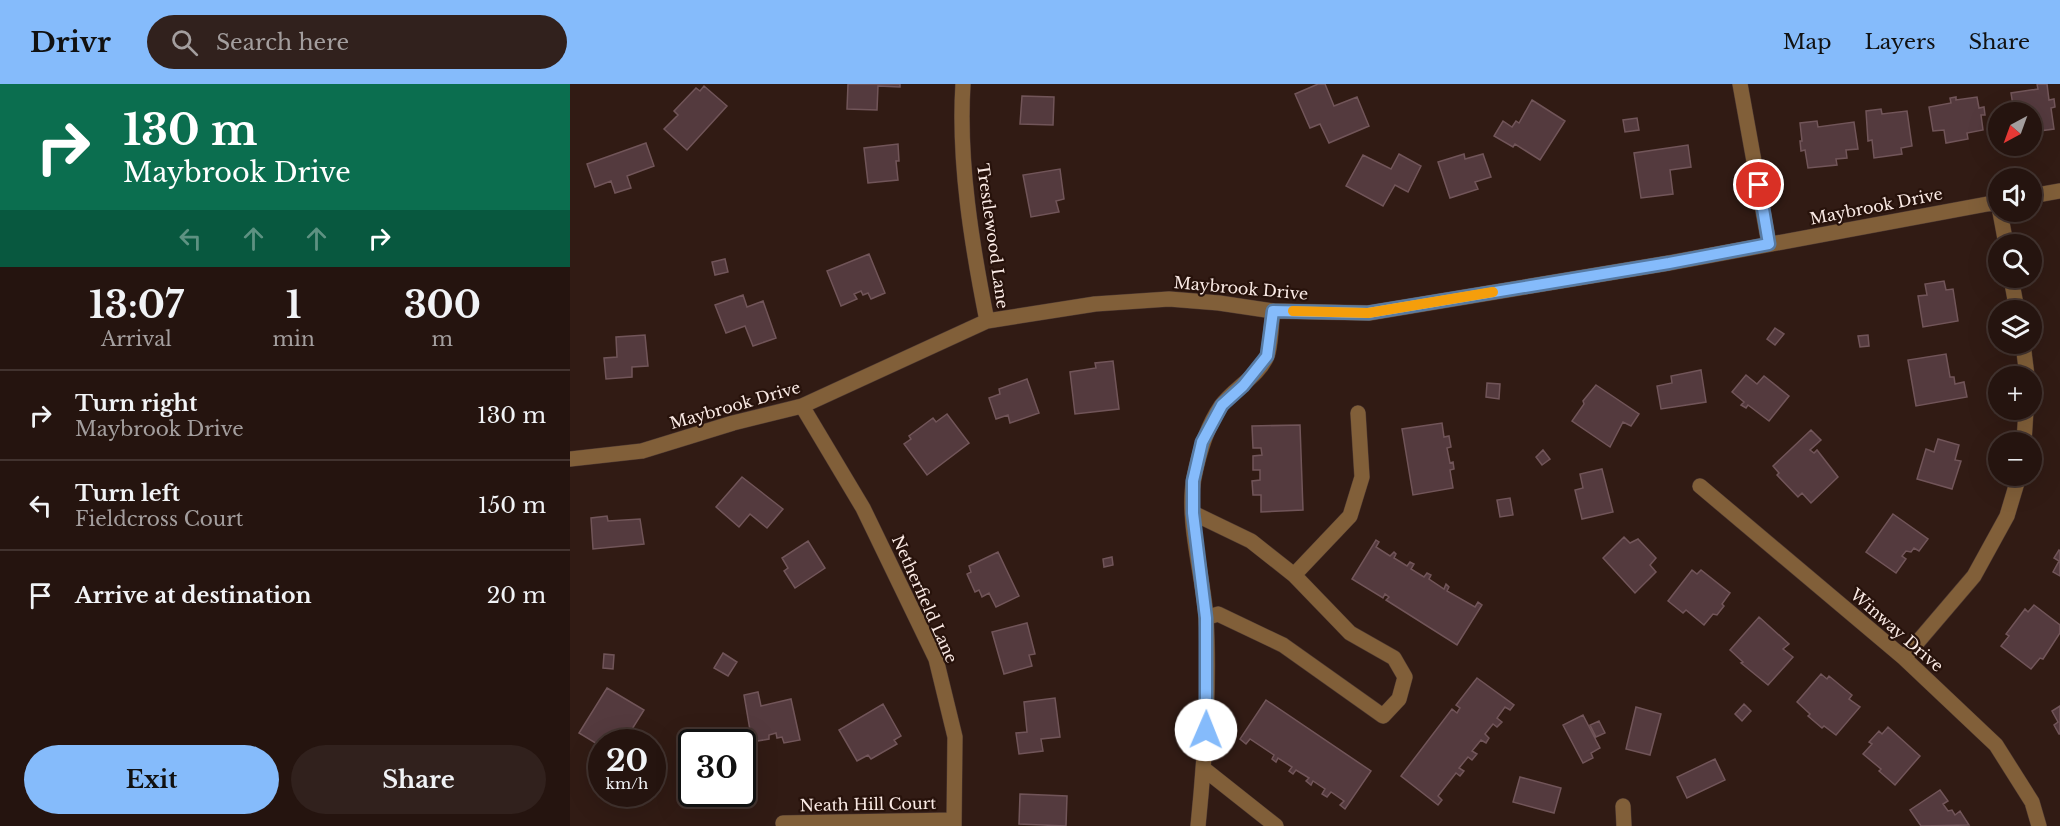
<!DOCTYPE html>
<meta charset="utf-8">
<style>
body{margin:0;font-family:"Libre Baskerville",serif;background:#31211d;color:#f1f3f6;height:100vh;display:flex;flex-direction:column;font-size:22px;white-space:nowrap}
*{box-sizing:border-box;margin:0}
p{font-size:20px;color:#a39e9e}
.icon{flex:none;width:33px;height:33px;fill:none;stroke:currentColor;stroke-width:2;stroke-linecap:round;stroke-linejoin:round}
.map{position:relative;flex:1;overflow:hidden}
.side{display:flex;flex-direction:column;background:#25140f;width:570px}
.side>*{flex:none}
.top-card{background:#0b6e4f;color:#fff;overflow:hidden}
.needle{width:39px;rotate:221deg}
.tools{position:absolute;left:1418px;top:18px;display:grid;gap:12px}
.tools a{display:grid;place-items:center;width:54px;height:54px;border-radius:50%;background:#25140f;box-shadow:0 6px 24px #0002,0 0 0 2px #42332f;font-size:30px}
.speed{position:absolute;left:18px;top:645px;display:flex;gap:12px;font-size:30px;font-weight:700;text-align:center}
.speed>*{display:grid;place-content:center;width:78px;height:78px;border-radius:50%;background:#25140f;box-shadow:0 6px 24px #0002,0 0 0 2px #42332f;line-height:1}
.speed small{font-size:15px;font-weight:400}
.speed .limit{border:3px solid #111;border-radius:9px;background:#fff;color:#111}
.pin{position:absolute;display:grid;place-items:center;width:51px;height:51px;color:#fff;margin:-26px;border:3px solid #fff;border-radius:50%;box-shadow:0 2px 6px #0007}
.me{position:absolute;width:66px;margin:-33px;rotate:1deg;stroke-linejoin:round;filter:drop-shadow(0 0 4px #0008)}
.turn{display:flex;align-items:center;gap:21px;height:126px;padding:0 24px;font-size:27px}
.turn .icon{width:78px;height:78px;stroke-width:2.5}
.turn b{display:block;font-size:42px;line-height:51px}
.lanes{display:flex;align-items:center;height:57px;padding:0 24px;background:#0003;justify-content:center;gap:30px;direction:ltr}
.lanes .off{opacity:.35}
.eta{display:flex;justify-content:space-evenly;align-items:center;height:102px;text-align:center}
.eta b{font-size:36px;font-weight:700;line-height:42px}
.cta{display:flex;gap:12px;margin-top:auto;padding:12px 24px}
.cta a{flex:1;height:69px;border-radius:36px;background:#85bbfb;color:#111;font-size:24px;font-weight:700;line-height:69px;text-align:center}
.cta a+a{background:#31211d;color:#f1f3f6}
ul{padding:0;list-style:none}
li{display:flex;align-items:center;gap:18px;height:90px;padding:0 24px;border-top:2px solid #42332f}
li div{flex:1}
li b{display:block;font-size:22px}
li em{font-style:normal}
header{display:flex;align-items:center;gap:36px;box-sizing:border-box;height:84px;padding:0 30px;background:#85bbfb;color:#111}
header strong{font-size:28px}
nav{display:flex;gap:33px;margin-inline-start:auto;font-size:21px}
.search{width:420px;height:54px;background:#31211d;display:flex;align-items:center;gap:15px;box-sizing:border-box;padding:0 21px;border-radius:33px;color:#a39e9e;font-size:22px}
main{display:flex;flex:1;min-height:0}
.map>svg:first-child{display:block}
.building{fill:#543a3e;stroke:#715559;stroke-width:1.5}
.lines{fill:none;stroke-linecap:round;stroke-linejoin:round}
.minor-casing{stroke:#4d3831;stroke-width:16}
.minor{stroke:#815f39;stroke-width:15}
.route-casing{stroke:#567aa3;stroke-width:15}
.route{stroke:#85bbfb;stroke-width:10}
.slow{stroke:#f59e0b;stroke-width:10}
.labels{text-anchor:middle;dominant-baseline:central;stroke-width:4.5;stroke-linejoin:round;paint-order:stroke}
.street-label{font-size:16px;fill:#faeae5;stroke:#27120b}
</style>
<header>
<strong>Drivr</strong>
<div class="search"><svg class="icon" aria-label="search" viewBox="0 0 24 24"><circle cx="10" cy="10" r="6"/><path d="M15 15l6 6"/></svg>Search here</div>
<nav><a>Map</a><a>Layers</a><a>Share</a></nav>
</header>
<main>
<section class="side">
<div class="top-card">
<div class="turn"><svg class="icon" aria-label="right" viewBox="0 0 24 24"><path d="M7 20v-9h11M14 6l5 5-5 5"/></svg><div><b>130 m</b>Maybrook Drive</div></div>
<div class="lanes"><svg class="icon off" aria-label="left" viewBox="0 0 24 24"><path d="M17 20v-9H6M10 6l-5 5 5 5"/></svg><svg class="icon off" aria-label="ahead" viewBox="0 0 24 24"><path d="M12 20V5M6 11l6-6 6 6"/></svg><svg class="icon off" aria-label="ahead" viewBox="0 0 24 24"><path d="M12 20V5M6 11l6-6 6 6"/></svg><svg class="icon" aria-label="right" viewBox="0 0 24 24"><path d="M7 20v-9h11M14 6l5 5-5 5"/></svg></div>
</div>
<div class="eta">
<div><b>13:07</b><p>Arrival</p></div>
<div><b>1</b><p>min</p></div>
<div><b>300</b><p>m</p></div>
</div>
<ul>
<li><svg class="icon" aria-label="right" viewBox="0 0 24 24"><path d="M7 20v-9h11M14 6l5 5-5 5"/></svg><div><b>Turn right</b><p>Maybrook Drive</p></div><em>130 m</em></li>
<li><svg class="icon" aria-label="left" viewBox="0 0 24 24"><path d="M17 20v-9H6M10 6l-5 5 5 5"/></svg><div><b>Turn left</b><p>Fieldcross Court</p></div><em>150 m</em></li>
<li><svg class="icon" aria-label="arrive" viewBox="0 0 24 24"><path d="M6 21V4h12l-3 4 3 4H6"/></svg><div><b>Arrive at destination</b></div><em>20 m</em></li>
</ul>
<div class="cta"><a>Exit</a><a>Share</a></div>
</section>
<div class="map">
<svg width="1490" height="742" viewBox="0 0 1490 742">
<rect width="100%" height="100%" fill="#311b14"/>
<path class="building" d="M278,0H330V3L308,2L307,26L277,25Z
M748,0H755L764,22L787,13L799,42L759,59L750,40L740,44L725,10Z
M1467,0H1477L1479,16L1484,15L1485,23L1481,24L1484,45L1461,48V28H1444L1441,9L1468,5Z
M134,2L157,22L117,66L94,45L108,31L104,27L126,4L130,7Z
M452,12L484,13L483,41L450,40Z
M1386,13V16L1407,13L1409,24L1414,23L1415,31H1411L1413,46L1397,49L1398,55L1376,59L1374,46L1363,47L1359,23L1381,19L1380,14Z
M962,16L995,37L970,76L945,60L943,63L924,52L933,37L942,43L946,37L949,39Z
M1311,25L1312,30L1337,27L1342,62L1331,64L1332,70L1304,74L1302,56L1298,57L1296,27Z
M1067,34L1069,46L1055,48L1053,36Z
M1247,37L1248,43L1284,38L1288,65L1276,66L1277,74L1266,75L1267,81L1238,84L1235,66L1231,67L1230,57H1232L1230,39Z
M76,59L84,82L57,92L61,104L45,109L41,97L25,103L17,80Z
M328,60L329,77H326L328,96L298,99L294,64Z
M1118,61L1121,83L1100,86L1103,110L1071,114L1064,69Z
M829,70L851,82L838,108L825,101L813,122L776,102L793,71L821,85Z
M894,70L895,75L913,70L921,93L905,98L908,105L880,114L868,78Z
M490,85L494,115L486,117L489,128L461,133L453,91Z
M299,170L315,209L301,215L298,209L293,211L291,207L284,210L287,215L271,222L257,187Z
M155,175L158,188L145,191L142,178Z
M1374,197L1376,206L1383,205L1388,237L1353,243L1348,212L1357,211L1355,200Z
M173,211L177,223L193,217L206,254L183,262L175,242L156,249L145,221Z
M1205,244L1214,250L1205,261L1197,255Z
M75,251L78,282L62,283V293L36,295L34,274L47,273L46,253Z
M1298,251L1299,262L1290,263L1288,252Z
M1376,270L1380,293H1384L1385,300L1394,298L1397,313L1346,322L1338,276Z
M543,277L549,325L505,330L500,288L526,284L525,279Z
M1131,286L1136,318L1091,325L1087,302L1102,299L1101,292Z
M1176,291L1187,300L1194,292L1219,312L1199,337L1178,321L1176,324L1171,321L1174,318L1162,308Z
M457,295L469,329L440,339L438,331L426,335L419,314L430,310L429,305Z
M917,299L930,300L929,315L916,313Z
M1026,301L1069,330L1061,342L1053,338L1040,363L1002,337L1014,320L1013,317Z
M377,330L399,359L357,391L334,360L341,355L339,352L363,334L366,338Z
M872,339L874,353L879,352L881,363L877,364L880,379L883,378L884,385L880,386L883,404L843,411L832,345Z
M730,341L733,426L691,428V411H683L682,397L690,396V386H683V372L692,371L691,364H683L682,342Z
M1241,346L1251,356L1240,366L1244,369L1247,366L1268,393L1241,419L1232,409L1228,413L1207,391L1209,389L1203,382Z
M1368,355L1389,361L1385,376L1391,377L1382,405L1347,395L1356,365L1364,368Z
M973,366L980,375L972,381L966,373Z
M1032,385L1043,428L1012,435L1005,406L1013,404L1010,390Z
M172,393L213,425L197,444L180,430L169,443L146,423Z
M940,414L943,431L930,433L927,416Z
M1323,430L1358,455L1349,467L1344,464L1341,468L1336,467L1332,472L1336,475L1326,489L1296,468Z
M37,432L38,437L70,435L74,460L23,465L21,434Z
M1054,453L1060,459L1068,455L1086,474L1080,481L1086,488L1065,509L1033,474Z
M806,456L809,458L806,463L820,472L824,468L826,470L824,474L837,482L840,478L844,480L841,485L854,493L857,489L861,491L859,495L874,505L876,500L879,503L877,507L905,523L908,518L912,521L887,561L816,516L819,513L815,510L813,514L782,495Z
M238,457L255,484L225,504L214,487L218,484L212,474Z
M1489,466L1490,467V492L1483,488L1489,477L1484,474Z
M428,468L449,512L426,523L419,509L412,513L409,506L405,508L397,490L401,488L399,482Z
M542,473L543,481L534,483L533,475Z
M1122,486L1127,490L1131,486L1160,509L1152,520L1154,522L1147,531L1143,530L1134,541L1116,526L1113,529L1098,517Z
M1464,521L1490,541V549L1473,575L1470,574L1461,585L1431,562L1439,552L1436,550L1455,525L1458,528Z
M1189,533L1219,560L1213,565L1223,573L1198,601L1171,579L1173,578L1160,566Z
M457,539L465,570L459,571L462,582L434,590L422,548Z
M153,569L167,578L158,592L144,584Z
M34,570L44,571L43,585L33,584Z
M1251,590L1257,595L1259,592L1282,611L1279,615L1290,623L1266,651L1254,642L1252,644L1238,632L1240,630L1227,618Z
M907,594L944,621L940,626L935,623L927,634L932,638L927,643L923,640L915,650L919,654L916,659L911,656L902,667L907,670L902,676L898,673L889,684L894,687L890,692L886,689L868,712L872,716L868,721L831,692L882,625L887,629L890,624L886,621Z
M37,604L74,626L54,658L47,657L46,658H32V663L9,649Z
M188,608L191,622L221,615L230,656L214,659L212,653L207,654L206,649L199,651V655L182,658L174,611Z
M485,614L490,653L471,655L473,667L449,670L446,649L457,648L454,618Z
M696,616L801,687L775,725L770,721L774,717L761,708L757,713L752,710L755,705L743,697L741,701L736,697L739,694L726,686L723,690L719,687L722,683L708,674L706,678L702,675L704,671L680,655L676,660L670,655Z
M313,620L331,652L324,656L327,660L301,675L298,671L287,677L269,646Z
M1174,620L1181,627L1172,637L1165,630Z
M1490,622V650H1489L1484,641L1488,638L1482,627Z
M1066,623L1091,630L1080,671L1056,665Z
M1013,631L1030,664L1021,669L1023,674L1013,679L993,641Z
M1029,637L1035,649L1026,653L1020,641Z
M1318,643L1350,672L1325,701L1309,687L1311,685L1293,670L1302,660L1299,658L1309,647L1312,650Z
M1145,675L1155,696L1117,714L1107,693Z
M950,693L991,704L984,729L943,718Z
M1370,706L1378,717L1373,720L1378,727L1382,726L1385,731L1390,727L1399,741L1351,742L1340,726Z
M450,710L497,712L496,742L449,740Z"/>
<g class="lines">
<g class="minor-casing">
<path id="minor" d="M393,0C388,77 402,162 417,237
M1170,0L1199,160
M1461,112L1490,107
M1430,128L1436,160
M1441,194L1447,226
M1453,260L1457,292
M232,322L293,424L366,575L385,653L384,742
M1454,358L1456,326
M0,375L72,367L163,339L232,322L417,237L525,220L599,215L649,219L703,227L799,229L1099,179L1428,118
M1130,402L1334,574L1426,661L1462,718L1469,742
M623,429L681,457L724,491L780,549L824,574L835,593L829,615L813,632L713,561L648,530L636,534
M724,491L780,432L792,393L788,329
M1334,574L1404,492L1437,432L1449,392
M634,685L706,742
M1053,722L1054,742
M213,739L384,736
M628,742C635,673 640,603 636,533C633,491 616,435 624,394C629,368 636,344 651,322C664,304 688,293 697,272C701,262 701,239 703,227"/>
</g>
<use href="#minor" class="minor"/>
</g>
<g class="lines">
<g class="route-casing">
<path id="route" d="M636,646V534L623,429V397L632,358L652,321L673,302L697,272L703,227L798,229L1099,179L1199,160L1189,101"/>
</g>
<use href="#route" class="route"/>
<path class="slow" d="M723,227L798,229L923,208"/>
</g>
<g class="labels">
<g class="street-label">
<text transform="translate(1306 122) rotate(-11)">Maybrook Drive</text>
<text transform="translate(423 152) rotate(82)">Trestlewood Lane</text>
<text transform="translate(671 204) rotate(5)">Maybrook Drive</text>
<text transform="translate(165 321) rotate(-16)">Maybrook Drive</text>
<text transform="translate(355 515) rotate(66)">Netherfield Lane</text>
<text transform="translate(1327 546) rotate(41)">Winway Drive</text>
<text transform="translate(298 720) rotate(-1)">Neath Hill Court</text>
</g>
</g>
</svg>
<div class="tools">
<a><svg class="needle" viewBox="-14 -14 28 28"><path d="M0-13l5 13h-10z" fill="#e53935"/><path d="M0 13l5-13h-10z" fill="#a39e9e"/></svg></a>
<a><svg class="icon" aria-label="sound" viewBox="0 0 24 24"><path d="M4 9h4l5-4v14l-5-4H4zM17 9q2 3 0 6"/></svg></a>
<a><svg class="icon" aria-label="search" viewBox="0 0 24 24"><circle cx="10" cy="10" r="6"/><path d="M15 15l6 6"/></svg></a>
<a><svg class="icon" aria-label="layers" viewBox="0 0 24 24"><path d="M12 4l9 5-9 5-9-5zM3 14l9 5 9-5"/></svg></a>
<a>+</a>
<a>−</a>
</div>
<div class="speed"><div>20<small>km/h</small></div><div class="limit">30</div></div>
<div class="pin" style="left:1189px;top:101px;background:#d93025"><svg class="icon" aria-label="arrive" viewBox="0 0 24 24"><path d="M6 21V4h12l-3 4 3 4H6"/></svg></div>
<svg class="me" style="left:636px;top:646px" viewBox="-20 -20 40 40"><circle r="19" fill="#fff"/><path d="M0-13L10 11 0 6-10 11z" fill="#85bbfb"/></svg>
</div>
</main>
